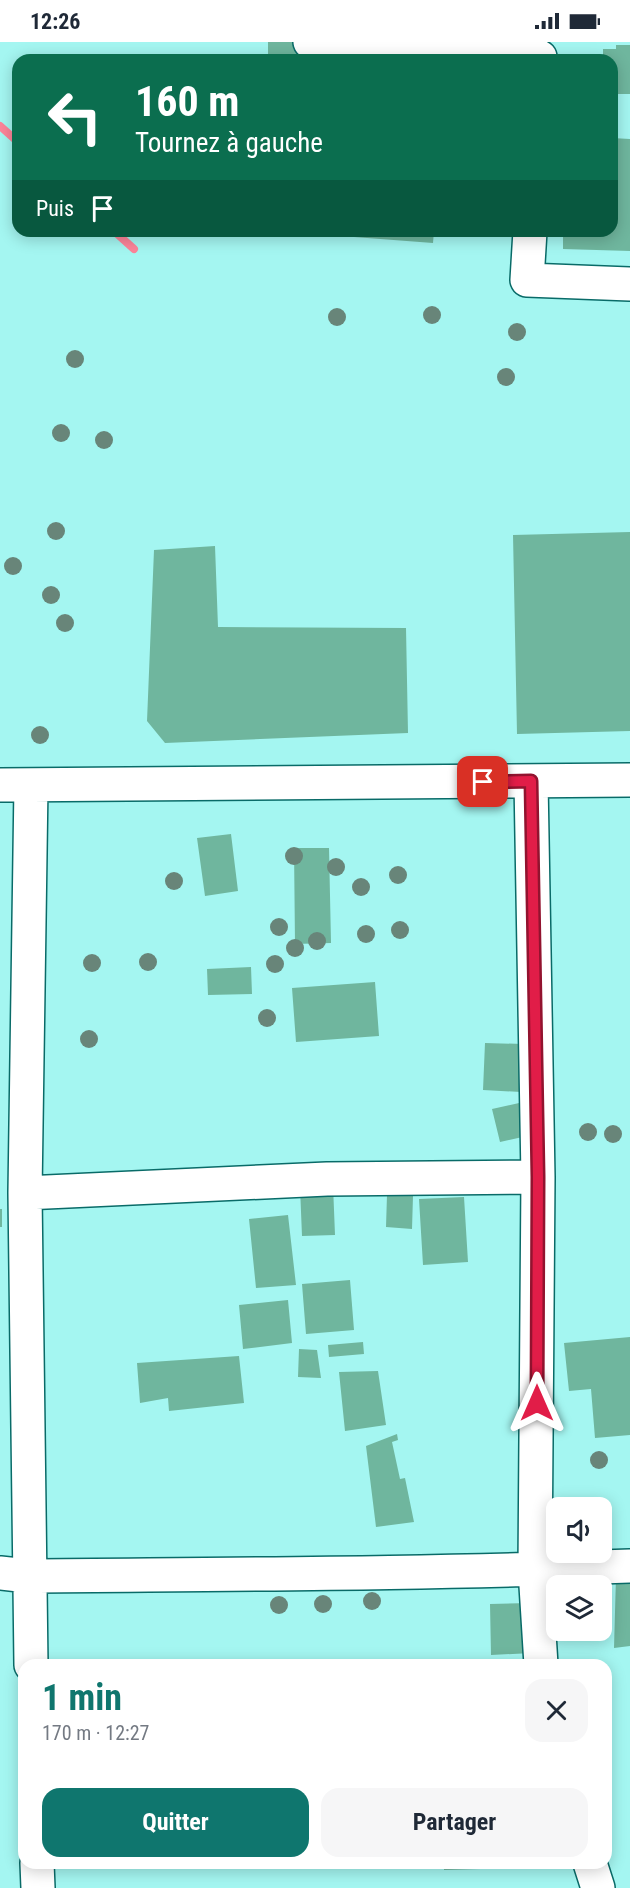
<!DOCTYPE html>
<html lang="fr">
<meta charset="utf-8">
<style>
body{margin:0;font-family:"Roboto Condensed",sans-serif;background:#f6f6f7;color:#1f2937;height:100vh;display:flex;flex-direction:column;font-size:22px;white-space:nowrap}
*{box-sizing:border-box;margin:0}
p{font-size:20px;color:#747a83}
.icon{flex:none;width:33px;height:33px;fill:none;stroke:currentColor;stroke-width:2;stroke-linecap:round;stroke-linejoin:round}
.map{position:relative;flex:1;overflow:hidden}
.side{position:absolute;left:18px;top:1617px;width:594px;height:210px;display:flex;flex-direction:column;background:#fff;border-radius:18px;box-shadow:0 3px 15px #0003}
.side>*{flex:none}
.top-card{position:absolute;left:12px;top:12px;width:606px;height:183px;border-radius:18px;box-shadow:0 3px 15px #0003;background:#0b6e4f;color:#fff;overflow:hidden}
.fabs{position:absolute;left:546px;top:1455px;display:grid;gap:12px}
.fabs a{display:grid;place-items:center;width:66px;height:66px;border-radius:12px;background:#fff;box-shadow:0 3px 15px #0003;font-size:30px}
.pin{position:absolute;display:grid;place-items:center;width:51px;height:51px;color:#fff;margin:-26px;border-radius:12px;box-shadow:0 3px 9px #0006}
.me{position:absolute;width:66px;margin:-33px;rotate:0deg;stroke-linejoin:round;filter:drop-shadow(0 0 4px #0008)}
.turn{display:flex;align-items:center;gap:21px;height:126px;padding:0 24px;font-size:27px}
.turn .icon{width:78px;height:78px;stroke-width:2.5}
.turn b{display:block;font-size:42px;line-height:51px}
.then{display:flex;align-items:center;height:57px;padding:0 24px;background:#0003;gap:12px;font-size:22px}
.round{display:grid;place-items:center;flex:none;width:63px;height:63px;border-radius:18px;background:#f6f6f7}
.overview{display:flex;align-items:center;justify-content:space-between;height:102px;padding:0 24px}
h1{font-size:36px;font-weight:700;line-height:45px;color:#0f766e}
.cta{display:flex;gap:12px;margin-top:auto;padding:12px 24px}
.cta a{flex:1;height:69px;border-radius:18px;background:#0f766e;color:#fff;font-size:24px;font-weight:700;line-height:69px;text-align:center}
.cta a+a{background:#f6f6f7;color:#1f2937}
.status{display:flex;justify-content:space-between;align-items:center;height:42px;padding:0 30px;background:#fff;direction:ltr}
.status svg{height:16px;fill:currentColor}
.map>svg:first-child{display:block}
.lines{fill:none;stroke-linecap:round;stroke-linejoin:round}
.stream{stroke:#fc8499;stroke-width:8}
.building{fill:#6fb69e}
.minor-casing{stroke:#096b68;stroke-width:36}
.minor{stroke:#fff;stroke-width:33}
.tree{fill:#688579}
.route-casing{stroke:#92132f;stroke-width:15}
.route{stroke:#e11d48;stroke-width:10}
</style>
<div class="status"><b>12:26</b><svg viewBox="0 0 49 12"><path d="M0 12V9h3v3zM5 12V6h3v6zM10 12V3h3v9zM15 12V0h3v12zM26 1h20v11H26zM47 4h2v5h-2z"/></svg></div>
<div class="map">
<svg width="630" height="1846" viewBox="0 0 630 1846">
<rect width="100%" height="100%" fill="#a4f6f1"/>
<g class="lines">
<path class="stream" d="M0,84L18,100
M114,189L134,207"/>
</g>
<path class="building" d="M268,0H310L363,18H268Z
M616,3H630V52H612V18H603V7H616Z
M612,96L630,97V209L563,207V189H612Z
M355,189H434L433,201L354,195Z
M630,490V689L517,692L513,493Z
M215,504L218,585L406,586L408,691L165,701L147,679L154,508Z
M231,792L238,849L205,854L197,796Z
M294,806H329L331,901L295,902Z
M251,925L252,952L208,953L207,927Z
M375,940L379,994L296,1000L292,946Z
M485,1001L523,1002L521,1050L483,1048Z
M528,1059L536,1092L500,1100L492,1067Z
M333,1143L335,1193L302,1194L300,1145Z
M387,1153L413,1154L412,1187L386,1185Z
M464,1155L468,1220L423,1223L419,1157Z
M0,1167H2V1185H0Z
M288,1173L296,1243L256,1246L249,1177Z
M350,1238L354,1288L306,1292L302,1242Z
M288,1258L292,1301L243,1307L239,1263Z
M630,1295V1393L595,1396L591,1347L569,1349L564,1301Z
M363,1300L364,1312L329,1315L328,1303Z
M299,1307L317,1308L321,1336L298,1335Z
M239,1314L244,1361L169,1369L168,1356L140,1361L137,1321Z
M378,1329L386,1383L345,1389L339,1330Z
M397,1392L398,1398L392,1400L400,1437L405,1436L414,1480L376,1485L366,1404Z
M630,1533V1604L614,1606L616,1534Z
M531,1561L532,1611L491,1613L490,1562Z
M444,1821H481V1827L444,1828Z
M494,1821H526V1825L494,1826Z"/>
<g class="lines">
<g class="minor-casing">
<path id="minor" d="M310,0L362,5L540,15
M530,189L527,238L630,242
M531,739L538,1135L535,1528L541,1623
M0,743L630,738
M25,1151L327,1137L538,1135
M0,1531L28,1534C229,1532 430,1532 630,1524
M31,1623L25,1151L31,743
M37,1821L38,1846
M590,1821L598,1846"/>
</g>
<use href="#minor" class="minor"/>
</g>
<g class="tree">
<circle cx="432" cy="273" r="9"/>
<circle cx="337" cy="275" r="9"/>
<circle cx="517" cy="290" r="9"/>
<circle cx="75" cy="317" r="9"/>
<circle cx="506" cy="335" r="9"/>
<circle cx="61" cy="391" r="9"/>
<circle cx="104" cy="398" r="9"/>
<circle cx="56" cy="489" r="9"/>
<circle cx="13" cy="524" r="9"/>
<circle cx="51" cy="553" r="9"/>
<circle cx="65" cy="581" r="9"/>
<circle cx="40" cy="693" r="9"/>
<circle cx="294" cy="814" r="9"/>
<circle cx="336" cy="825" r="9"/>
<circle cx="398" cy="833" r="9"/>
<circle cx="174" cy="839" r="9"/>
<circle cx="361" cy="845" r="9"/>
<circle cx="279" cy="885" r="9"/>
<circle cx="400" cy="888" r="9"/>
<circle cx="366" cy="892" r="9"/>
<circle cx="317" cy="899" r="9"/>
<circle cx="295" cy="906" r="9"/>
<circle cx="148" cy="920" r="9"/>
<circle cx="92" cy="921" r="9"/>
<circle cx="275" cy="922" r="9"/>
<circle cx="267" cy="976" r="9"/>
<circle cx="89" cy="997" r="9"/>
<circle cx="588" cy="1090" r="9"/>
<circle cx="613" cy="1092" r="9"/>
<circle cx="599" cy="1418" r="9"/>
<circle cx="372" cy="1559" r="9"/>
<circle cx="323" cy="1562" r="9"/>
<circle cx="279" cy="1563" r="9"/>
</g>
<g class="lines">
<g class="route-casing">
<path id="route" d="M483,740L531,739L538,1135L537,1361"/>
</g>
<use href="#route" class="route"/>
</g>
</svg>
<div class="fabs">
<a><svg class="icon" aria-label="sound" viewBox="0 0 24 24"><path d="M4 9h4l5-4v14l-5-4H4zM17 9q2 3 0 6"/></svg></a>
<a><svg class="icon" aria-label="layers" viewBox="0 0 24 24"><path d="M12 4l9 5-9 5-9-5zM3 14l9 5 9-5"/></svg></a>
</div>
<div class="pin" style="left:483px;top:740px;background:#d93025"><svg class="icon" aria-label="arrive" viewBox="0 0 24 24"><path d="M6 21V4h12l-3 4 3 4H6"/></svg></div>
<svg class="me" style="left:537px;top:1361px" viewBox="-20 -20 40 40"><path d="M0-17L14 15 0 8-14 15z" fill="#e11d48" stroke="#fff" stroke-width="4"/></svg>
<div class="top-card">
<div class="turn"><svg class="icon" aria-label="left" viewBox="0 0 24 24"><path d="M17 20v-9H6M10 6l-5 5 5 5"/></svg><div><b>160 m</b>Tournez à gauche</div></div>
<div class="then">Puis<svg class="icon" aria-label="arrive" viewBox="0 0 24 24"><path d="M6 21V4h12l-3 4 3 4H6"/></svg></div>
</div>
<section class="side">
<div class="overview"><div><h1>1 min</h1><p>170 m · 12:27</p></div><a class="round"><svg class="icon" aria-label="close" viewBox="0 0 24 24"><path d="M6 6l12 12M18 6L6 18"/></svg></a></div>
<div class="cta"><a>Quitter</a><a>Partager</a></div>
</section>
</div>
